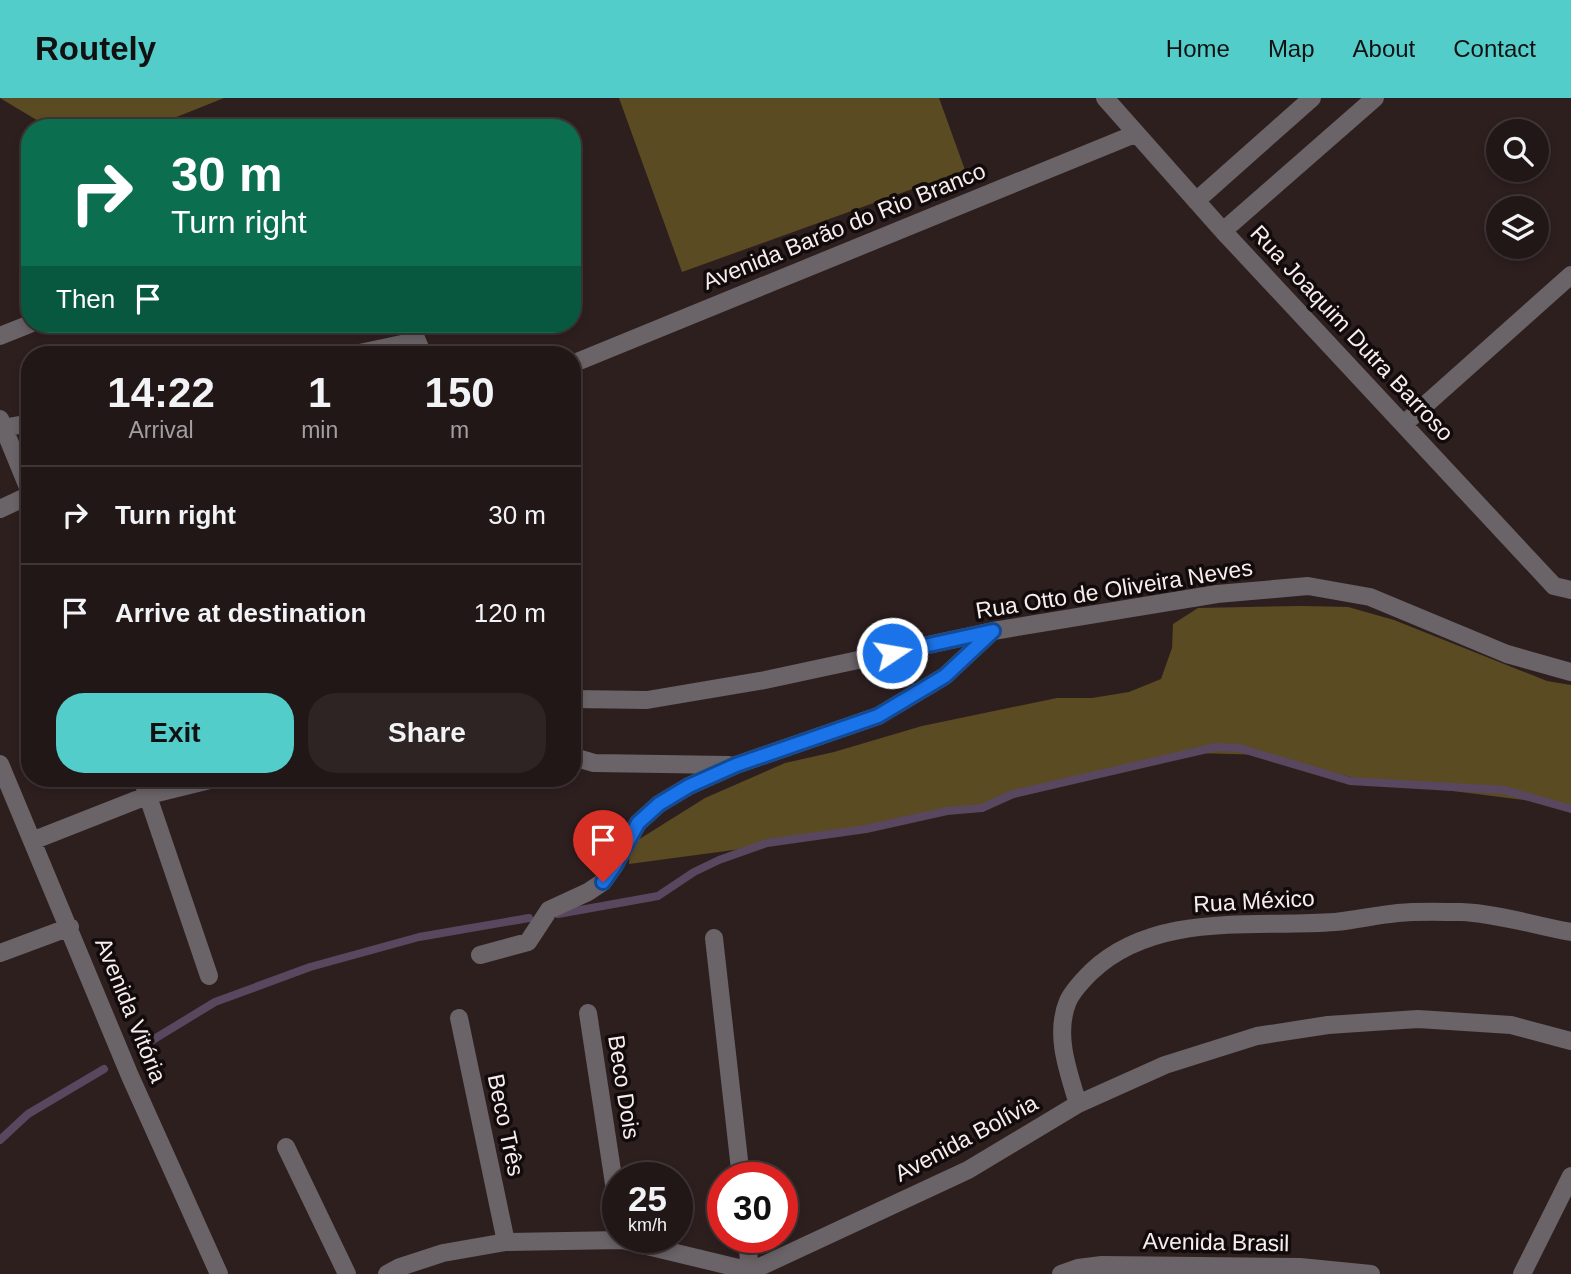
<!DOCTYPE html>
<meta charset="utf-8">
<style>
body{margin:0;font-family:Helvetica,sans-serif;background:#2e2424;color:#f1f3f6;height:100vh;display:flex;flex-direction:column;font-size:26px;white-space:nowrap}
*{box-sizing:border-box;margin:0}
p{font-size:23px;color:#a29fa1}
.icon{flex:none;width:38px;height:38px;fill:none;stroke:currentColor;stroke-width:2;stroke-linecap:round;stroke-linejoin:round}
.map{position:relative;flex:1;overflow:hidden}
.sheet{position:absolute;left:21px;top:248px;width:560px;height:441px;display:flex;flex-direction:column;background:#221717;border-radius:28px;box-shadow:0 4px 10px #0003,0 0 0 2px #3f3636}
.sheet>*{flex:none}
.hud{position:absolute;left:21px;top:21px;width:560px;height:214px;border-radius:28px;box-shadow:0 4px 10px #0003,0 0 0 2px #3f3636;background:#0b6e4f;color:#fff;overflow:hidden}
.tools{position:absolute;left:1486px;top:21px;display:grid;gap:14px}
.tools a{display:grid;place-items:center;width:63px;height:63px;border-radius:50%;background:#221717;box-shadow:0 4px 10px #0003,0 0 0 2px #3f3636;font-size:35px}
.speed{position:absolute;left:602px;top:1064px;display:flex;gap:14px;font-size:35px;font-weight:700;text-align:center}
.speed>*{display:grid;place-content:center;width:91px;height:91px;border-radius:50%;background:#221717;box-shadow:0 4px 10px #0003,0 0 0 2px #3f3636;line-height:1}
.speed small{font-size:18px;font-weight:400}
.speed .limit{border:10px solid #d22;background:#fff;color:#111}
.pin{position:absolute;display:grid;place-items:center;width:60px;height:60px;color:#fff;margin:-72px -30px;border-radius:50% 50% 50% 0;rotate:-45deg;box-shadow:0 0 7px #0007}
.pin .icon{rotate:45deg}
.me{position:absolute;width:77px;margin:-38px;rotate:78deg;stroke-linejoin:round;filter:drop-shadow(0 0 5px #0008)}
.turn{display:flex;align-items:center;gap:24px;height:147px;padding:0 35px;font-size:32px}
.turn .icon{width:91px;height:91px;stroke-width:2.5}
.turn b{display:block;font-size:49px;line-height:60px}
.then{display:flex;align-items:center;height:66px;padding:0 35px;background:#0003;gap:14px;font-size:26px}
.eta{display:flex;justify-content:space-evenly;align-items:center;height:119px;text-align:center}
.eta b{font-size:42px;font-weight:600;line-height:49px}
.button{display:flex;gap:14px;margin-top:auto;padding:14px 35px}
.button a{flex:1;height:80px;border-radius:28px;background:#53cdca;color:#111;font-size:28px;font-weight:600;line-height:80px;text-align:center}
.button a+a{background:#2e2424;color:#f1f3f6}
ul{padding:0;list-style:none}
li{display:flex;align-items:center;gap:21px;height:98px;padding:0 35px;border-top:2px solid #3f3636}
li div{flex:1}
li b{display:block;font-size:26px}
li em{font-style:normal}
header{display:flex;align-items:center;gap:42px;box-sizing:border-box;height:98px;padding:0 35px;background:#53cdca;color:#111}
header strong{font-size:33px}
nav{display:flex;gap:38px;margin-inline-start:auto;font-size:24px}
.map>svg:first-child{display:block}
.green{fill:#5a4b23}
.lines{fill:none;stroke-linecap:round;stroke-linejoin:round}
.stream{stroke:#58475e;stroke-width:8}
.minor{stroke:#6a6367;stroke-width:18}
.route-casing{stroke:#114b97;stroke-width:18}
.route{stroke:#1a73e8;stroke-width:12}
.labels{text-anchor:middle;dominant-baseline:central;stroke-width:7;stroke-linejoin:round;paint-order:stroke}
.street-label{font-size:23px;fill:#f8eded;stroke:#120b0b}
</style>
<header>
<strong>Routely</strong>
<nav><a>Home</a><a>Map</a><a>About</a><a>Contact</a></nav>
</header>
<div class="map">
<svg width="1571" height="1176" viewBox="0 0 1571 1176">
<rect width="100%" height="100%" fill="#2e1f1f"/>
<path class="green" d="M0,0H224L149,30H50Z
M619,0H939L965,72L682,174Z
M1300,508L1348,509L1394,522L1547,583L1571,587V708L1358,681L1267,657L1194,655L981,708L741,751L629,766L630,747L705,700L785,665L834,654L922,628L1057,600H1092L1129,594L1161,581L1172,550L1173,526L1198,510Z"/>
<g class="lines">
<path class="stream" d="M558,816L658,798L694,774L719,762L767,745L866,731L947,713L982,710L1013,696L1216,649L1239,650L1350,683L1504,692L1571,711
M146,946L215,904L310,869L419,839L529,820
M0,1042L28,1016L104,971"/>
<path class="minor" d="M1105,0L1223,133L1554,488L1571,492
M1196,103L1312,0
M1223,133L1375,0
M410,226L423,257
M0,238L30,226
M350,257L416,243
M572,266L1135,36
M0,321L30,394
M1405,325L1571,177
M3,330L30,325
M0,411L30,397
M572,601L647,602L765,582L993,533L1217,496L1308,488L1370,499L1507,556L1571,574
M572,656L577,660L594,665L729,667
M0,666L130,978L219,1176
M142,681L209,878
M32,743L149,697L214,681
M714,840L741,1080
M0,855L70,829
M480,857L528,844L549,812L588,794L603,784L615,767L638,725L659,706L689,688L736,667L878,618L945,578L993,533
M588,915L618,1112
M459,920L506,1144
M1078,1006C1068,973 1054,936 1068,903C1073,892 1083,882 1091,874C1155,813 1254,830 1335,824C1356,822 1377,817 1398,815C1418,813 1441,814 1461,814C1494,815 1538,828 1571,834
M286,1049L347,1176
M747,1139L750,1176
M387,1176L400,1169L443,1155L506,1144L622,1142L751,1173L968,1072L1078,1006L1165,967L1257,938L1328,927L1418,921L1511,927L1571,943
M1061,1176L1078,1170L1102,1167L1300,1169L1371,1176
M1522,1176L1571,1078"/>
</g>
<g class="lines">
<g class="route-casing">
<path id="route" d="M603,784L615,767L638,725L659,706L689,688L736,667L878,618L945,578L993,533L892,555"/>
</g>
<use href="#route" class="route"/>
</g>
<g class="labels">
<g class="street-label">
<text transform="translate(844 128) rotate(-22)">Avenida Barão do Rio Branco</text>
<text transform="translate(1352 235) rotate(47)">Rua Joaquim Dutra Barroso</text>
<text transform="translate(1114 491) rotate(-9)">Rua Otto de Oliveira Neves</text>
<text transform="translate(1254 803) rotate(-3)">Rua México</text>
<text transform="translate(131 912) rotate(68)">Avenida Vitória</text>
<text transform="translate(624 989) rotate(81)">Beco Dois</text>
<text transform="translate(506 1027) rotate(78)">Beco Três</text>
<text transform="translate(966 1040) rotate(-28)">Avenida Bolívia</text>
<text transform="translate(1216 1144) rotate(1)">Avenida Brasil</text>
</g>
</g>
</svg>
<div class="tools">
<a><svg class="icon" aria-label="search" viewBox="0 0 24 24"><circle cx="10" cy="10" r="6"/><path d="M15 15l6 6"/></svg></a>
<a><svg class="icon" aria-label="layers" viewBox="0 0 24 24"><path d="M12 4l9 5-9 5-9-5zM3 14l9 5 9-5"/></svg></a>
</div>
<div class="speed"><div>25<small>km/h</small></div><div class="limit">30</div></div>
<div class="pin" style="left:603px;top:784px;background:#d93025"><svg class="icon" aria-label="arrive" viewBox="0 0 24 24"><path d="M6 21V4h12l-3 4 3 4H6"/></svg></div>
<svg class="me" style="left:892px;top:555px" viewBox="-20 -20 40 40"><circle r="17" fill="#1a73e8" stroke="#fff" stroke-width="3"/><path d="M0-11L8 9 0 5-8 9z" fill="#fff"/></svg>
<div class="hud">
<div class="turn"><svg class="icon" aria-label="right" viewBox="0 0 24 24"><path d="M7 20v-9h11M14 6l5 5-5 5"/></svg><div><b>30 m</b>Turn right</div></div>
<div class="then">Then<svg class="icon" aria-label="arrive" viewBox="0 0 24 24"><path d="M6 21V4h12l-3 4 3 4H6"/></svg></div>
</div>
<section class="sheet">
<div class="eta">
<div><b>14:22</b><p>Arrival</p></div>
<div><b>1</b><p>min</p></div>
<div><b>150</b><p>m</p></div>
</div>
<ul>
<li><svg class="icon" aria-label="right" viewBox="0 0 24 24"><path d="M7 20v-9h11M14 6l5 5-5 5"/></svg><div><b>Turn right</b></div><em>30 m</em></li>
<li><svg class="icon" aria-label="arrive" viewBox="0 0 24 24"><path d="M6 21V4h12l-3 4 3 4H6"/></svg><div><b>Arrive at destination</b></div><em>120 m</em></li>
</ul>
<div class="button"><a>Exit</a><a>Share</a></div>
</section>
</div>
